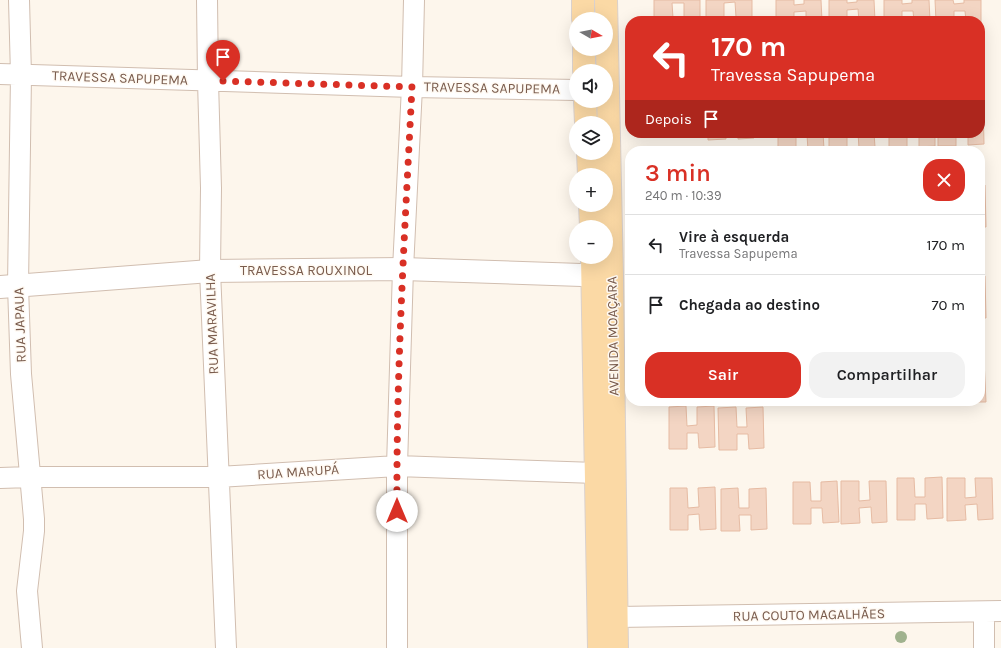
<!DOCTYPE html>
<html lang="pt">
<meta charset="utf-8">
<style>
body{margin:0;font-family:Karla,sans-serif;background:#f2f2f2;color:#202124;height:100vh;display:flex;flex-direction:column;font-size:15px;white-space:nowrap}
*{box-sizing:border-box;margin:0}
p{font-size:13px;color:#757577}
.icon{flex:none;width:22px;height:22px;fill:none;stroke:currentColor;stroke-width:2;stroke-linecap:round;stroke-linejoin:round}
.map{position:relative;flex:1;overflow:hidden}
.sheet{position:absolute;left:625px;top:146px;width:360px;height:260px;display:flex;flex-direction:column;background:#fff;border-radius:16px;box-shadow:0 4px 16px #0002}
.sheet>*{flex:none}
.hud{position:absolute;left:625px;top:16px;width:360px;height:122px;border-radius:16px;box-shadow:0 4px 16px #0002;background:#d93025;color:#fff;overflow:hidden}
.needle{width:26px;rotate:99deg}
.controls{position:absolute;left:569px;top:12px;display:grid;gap:8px}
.controls a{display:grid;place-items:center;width:44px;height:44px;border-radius:50%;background:#fff;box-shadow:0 4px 16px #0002;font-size:20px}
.pin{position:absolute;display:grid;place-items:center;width:34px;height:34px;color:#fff;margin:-41px -17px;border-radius:50% 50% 50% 0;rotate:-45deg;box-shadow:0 0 4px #0007}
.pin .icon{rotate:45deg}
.me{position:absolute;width:44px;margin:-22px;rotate:0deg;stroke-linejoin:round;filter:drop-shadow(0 0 3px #0008)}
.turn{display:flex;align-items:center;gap:14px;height:84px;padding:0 20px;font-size:18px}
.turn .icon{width:52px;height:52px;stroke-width:2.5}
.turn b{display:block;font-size:28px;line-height:34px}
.then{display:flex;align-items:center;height:38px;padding:0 20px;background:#0003;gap:8px;font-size:15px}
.round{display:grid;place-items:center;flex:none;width:42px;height:42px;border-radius:16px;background:#f2f2f2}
.head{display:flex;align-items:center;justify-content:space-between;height:68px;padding:0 20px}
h1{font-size:24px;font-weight:600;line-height:30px;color:#d93025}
.primary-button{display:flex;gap:8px;margin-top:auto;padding:8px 20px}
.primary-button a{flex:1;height:46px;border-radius:16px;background:#d93025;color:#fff;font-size:16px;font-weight:600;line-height:46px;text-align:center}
.primary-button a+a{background:#f2f2f2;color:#202124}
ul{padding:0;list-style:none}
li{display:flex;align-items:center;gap:12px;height:60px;padding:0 20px;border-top:1px solid #e0e0e0}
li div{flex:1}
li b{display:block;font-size:15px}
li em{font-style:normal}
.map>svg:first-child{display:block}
.building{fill:#f3d5c3;stroke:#e6bba3}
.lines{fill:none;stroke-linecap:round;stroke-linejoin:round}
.minor-casing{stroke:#d1beb0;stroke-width:22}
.tertiary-casing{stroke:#d1beb0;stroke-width:24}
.primary-casing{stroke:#dad1cd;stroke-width:24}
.minor{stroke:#fff;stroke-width:20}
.tertiary{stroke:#fff;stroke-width:22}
.primary{stroke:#fbd9a5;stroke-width:22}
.tree{fill:#a0b28e}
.route{stroke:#d93025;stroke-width:7;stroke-dasharray:0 12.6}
.labels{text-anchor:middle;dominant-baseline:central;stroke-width:3;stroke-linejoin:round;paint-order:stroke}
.street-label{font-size:14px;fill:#7a5c4d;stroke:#fffaf3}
</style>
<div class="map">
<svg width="1001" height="648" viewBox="0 0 1001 648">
<rect width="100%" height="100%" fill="#fdf6ec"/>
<path class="building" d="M654,0H700V17L684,18V3H672L673,18L654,19Z
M706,0H752V17H736L735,2L724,3V18H706Z
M776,0H794V5L804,4V0H821L822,21H806V11L794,12V21H776Z
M829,0H847V3L857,2V0H874L875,21H859L858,9L847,10V21H829Z
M884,0H902V4L912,3V0H929L930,21H914L913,11H902V21H884Z
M935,0H953L954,4L964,3V0H981V25H980V21H966L965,11H954V21H936Z
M980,103H983L984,144L968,145V133H980Z
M708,133H726V139L708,140Z
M738,133H753L754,138L738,139Z
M778,133H823L824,149L808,150L807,135H796V150L778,151Z
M829,133H847V148L829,149Z
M858,133H874L875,147L859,148Z
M889,133H907V148H889Z
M919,133H935V146L919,147Z
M938,133H956V146H938Z
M985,185L986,227H980V186Z
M985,276L986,318H980V277Z
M980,360H984L986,402H970V401H980Z
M839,401H857V403H839Z
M890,401H908V404H890Z
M686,406L687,426L697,425V407L714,406L715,447L699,448L698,433H687V449H669V407Z
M736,407L737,427H747L746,408L763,407L764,448L749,449L748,434H737V450H719L718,408Z
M942,477L943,518L927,519L926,504H915V520H897V478H914L915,497H925V478Z
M947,478H965V498L976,497L975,478H992L993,519L978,520L977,504L965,505L966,520L947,521Z
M837,481L839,522L823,523L822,508H811V524H793V482H810L811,501H821V482Z
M841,481H859V501L870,500L869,481H886L887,522L872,523L871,507L859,508L860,523L841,524Z
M715,487L716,529L700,530L699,514L688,515V530H670V488H687L688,508L699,507L698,488Z
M738,488L739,508H749V489L766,488L767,529L751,530V515H739L740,531H721V489Z"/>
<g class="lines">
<g class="minor-casing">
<path id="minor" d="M19,0L21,75L18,286L21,374L34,519V531L27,591L32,648
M207,0L208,81L211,188L210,271L226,648
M0,74L412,87L576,90
M0,478L30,477H218L397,466L596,473
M984,612V648
M617,617L1001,611
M397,648V466L403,269L412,87L414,0"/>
</g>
<g class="tertiary-casing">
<path id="tertiary" d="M0,287L210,271L403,269L611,276"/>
</g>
<g class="primary-casing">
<path id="primary" d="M583,0V19
M606,0L612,276L617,648
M584,49V71
M585,101L586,123
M588,153L589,175
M590,205L591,227
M592,257L599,648"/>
</g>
<use href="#minor" class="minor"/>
<use href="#tertiary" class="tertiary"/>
<use href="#primary" class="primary"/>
</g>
<circle class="tree" cx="901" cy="637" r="6"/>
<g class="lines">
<path class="route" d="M223,81L412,87C405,228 396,370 397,511"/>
</g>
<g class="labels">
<g class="street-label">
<text transform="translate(120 78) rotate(2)">TRAVESSA SAPUPEMA</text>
<text transform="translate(492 88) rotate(1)">TRAVESSA SAPUPEMA</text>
<text x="306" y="270">TRAVESSA ROUXINOL</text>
<text transform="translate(212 324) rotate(-92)">RUA MARAVILHA</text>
<text transform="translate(20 325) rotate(-92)">RUA JAPAUA</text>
<text transform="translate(613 336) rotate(-91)">AVENIDA MOAÇARA</text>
<text transform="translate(298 472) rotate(-4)">RUA MARUPÁ</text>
<text transform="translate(809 615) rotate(-1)">RUA COUTO MAGALHÃES</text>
</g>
</g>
</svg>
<div class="controls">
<a><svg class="needle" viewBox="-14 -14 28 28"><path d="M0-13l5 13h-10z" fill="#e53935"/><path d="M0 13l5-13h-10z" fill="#757577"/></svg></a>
<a><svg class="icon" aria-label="sound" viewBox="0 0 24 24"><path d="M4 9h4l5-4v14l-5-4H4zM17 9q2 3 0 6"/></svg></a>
<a><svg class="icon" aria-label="layers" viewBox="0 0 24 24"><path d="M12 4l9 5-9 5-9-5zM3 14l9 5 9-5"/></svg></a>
<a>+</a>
<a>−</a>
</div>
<div class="pin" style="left:223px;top:81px;background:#d93025"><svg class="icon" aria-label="arrive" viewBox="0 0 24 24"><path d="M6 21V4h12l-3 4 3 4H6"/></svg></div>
<svg class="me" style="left:397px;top:511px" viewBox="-20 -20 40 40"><circle r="19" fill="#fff"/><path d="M0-13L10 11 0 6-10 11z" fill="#d93025"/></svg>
<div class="hud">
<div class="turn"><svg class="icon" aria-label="left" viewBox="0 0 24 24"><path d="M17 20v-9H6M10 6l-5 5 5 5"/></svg><div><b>170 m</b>Travessa Sapupema</div></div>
<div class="then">Depois<svg class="icon" aria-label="arrive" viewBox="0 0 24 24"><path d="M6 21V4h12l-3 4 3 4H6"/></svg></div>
</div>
<section class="sheet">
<div class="head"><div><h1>3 min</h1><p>240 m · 10:39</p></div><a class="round" style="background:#d93025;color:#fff"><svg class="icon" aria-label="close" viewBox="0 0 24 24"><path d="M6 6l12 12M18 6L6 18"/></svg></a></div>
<ul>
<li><svg class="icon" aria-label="left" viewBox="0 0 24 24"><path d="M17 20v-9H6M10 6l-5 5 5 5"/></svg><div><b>Vire à esquerda</b><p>Travessa Sapupema</p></div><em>170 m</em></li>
<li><svg class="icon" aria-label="arrive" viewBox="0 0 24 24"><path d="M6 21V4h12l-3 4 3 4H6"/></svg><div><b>Chegada ao destino</b></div><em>70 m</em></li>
</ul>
<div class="primary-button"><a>Sair</a><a>Compartilhar</a></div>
</section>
</div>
